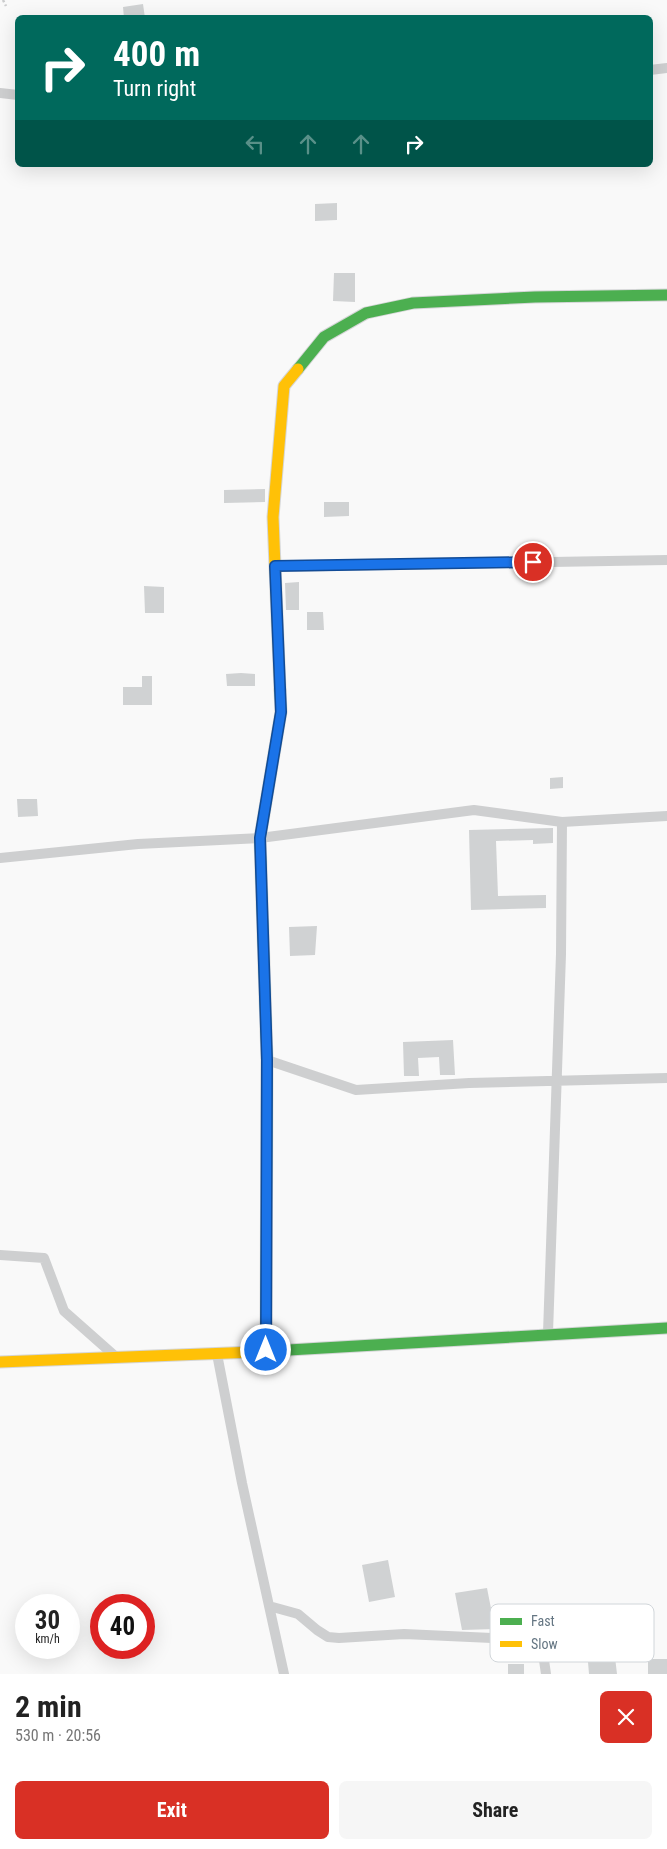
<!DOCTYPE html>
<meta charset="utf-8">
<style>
body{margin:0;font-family:"Roboto Condensed",sans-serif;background:#f6f6f6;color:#222;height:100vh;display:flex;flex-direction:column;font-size:19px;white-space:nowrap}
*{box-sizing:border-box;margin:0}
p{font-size:16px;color:#767676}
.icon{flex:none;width:28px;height:28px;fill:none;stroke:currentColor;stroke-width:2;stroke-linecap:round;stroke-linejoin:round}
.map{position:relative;height:1674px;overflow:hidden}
.panel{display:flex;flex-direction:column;background:#fff;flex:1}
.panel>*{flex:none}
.guide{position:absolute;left:15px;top:15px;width:638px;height:152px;border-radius:8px;box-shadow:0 5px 20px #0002;background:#00695c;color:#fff;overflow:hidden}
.speed{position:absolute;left:15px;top:1594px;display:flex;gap:10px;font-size:25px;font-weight:700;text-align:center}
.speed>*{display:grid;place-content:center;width:65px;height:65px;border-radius:50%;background:#fff;box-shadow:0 5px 20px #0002;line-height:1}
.speed small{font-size:12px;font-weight:400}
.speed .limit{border:8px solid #d22;background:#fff;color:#111}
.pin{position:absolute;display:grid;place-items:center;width:42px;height:42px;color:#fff;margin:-21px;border:2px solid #fff;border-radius:50%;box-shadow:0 1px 5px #0007}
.me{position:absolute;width:55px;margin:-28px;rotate:0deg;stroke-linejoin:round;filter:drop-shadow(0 0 4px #0008)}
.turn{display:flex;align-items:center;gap:18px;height:105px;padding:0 15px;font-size:22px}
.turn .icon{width:65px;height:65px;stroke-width:2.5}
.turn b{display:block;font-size:35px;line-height:42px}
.lanes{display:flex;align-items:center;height:48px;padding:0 15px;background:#0003;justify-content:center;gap:25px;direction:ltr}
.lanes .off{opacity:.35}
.round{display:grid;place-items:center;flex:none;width:52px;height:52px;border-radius:8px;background:#f6f6f6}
.overview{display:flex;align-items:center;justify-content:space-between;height:85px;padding:0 15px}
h1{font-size:30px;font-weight:700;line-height:38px}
.cta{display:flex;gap:10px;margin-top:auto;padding:10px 15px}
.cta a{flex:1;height:58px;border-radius:8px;background:#d93025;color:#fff;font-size:20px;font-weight:700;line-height:58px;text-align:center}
.cta a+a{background:#f6f6f6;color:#222}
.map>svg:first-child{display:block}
.building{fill:#d0d2d3}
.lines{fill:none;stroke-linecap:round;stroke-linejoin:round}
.fast-casing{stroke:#d5d6d7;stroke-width:13}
.slow-casing{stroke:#d5d6d7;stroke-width:13}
.path{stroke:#cbcccd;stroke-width:2.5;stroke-dasharray:2.5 2.5;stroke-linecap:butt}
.street{stroke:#cecfd0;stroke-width:10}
.fast{stroke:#4caf50;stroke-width:11}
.slow{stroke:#ffc107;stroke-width:11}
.route-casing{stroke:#114b97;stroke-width:12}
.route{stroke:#1a73e8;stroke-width:9}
.key{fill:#fff;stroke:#d1d6da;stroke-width:1}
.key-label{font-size:14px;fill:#657683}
</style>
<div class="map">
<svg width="667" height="1674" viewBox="0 0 667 1674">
<rect width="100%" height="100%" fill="#f9f9f9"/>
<path class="building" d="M143,4L145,18H124L123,7Z
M337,203V220L315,221V204Z
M334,273H355V302L333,301Z
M265,489V502L224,503V490Z
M324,502H349V516L324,517Z
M299,582V610H286L285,583Z
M144,586L164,587V613H145Z
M307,612H323L324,630H307Z
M241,673L255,674V686H227L226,674Z
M142,676H152V705H123V687H142Z
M563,777V788L550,789V778Z
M17,799H37L38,816L18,817Z
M553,828V843L533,844V840L496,841L498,896L546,895V908L471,910L469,830Z
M317,926L315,955L290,956L289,927Z
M453,1040L455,1075H440L439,1057L418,1058L419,1076H404L403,1042Z
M388,1560L395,1597L369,1602L362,1565Z
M487,1588L495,1629L462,1630L455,1593Z
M599,1639L600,1658L615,1657L617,1674H589L587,1650H583L582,1640Z
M648,1659H667V1674H648Z
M508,1664H524V1674H508Z"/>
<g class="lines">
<g class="fast-casing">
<path id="fast" d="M298,369L324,337L366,313L413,303L535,297L667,295
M266,1350L267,1060L260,838L281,712L280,690
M254,1352L667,1328"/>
</g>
<g class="slow-casing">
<path id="slow" d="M280,690L273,517L284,386L298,369
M0,1362L254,1352"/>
</g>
<path class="path" d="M3,0L6,6"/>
<path class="street" d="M650,70L667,68
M0,93L18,95
M275,567L667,560
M0,858L138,844L260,838L474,810L562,822
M267,1060L356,1090L469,1083L667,1078
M0,1255L44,1258L64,1311L116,1357
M548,1333L561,954L562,822L667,816
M217,1354L242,1483L284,1674
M269,1606L298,1614L317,1630L328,1637L339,1638L404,1634L492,1638L530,1625L540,1633L546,1674"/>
<use href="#fast" class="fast"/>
<use href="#slow" class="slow"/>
</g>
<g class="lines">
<g class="route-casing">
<path id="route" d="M266,1350L267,1060L260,838L281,712L275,566L533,562"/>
</g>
<use href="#route" class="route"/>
</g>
<rect x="490" y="1604" width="164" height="58" rx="8" class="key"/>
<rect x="500" y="1618" width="22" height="7" fill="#4caf50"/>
<rect x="500" y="1641" width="22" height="6" fill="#ffc107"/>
<g class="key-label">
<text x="531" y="1626">Fast</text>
<text x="531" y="1649">Slow</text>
</g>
</svg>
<div class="speed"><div>30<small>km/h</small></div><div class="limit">40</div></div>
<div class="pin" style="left:533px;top:562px;background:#d93025"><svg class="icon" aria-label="arrive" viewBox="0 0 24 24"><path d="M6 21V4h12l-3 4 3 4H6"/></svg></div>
<svg class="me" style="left:266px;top:1350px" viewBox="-20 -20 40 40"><circle r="17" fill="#1a73e8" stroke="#fff" stroke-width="3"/><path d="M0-11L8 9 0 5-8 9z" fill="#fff"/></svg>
<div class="guide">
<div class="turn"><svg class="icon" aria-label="right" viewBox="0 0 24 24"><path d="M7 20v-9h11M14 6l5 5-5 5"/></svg><div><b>400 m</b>Turn right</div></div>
<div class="lanes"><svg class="icon off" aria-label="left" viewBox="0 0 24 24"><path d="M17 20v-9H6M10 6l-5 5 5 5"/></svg><svg class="icon off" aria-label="ahead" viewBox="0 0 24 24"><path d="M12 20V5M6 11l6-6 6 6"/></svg><svg class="icon off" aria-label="ahead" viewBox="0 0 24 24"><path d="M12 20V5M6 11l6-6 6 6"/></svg><svg class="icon" aria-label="right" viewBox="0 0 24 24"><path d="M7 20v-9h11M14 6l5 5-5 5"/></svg></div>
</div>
</div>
<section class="panel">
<div class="overview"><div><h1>2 min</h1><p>530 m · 20:56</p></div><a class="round" style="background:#d93025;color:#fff"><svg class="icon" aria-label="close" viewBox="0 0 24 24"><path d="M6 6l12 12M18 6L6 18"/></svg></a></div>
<div class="cta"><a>Exit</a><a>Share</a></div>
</section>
